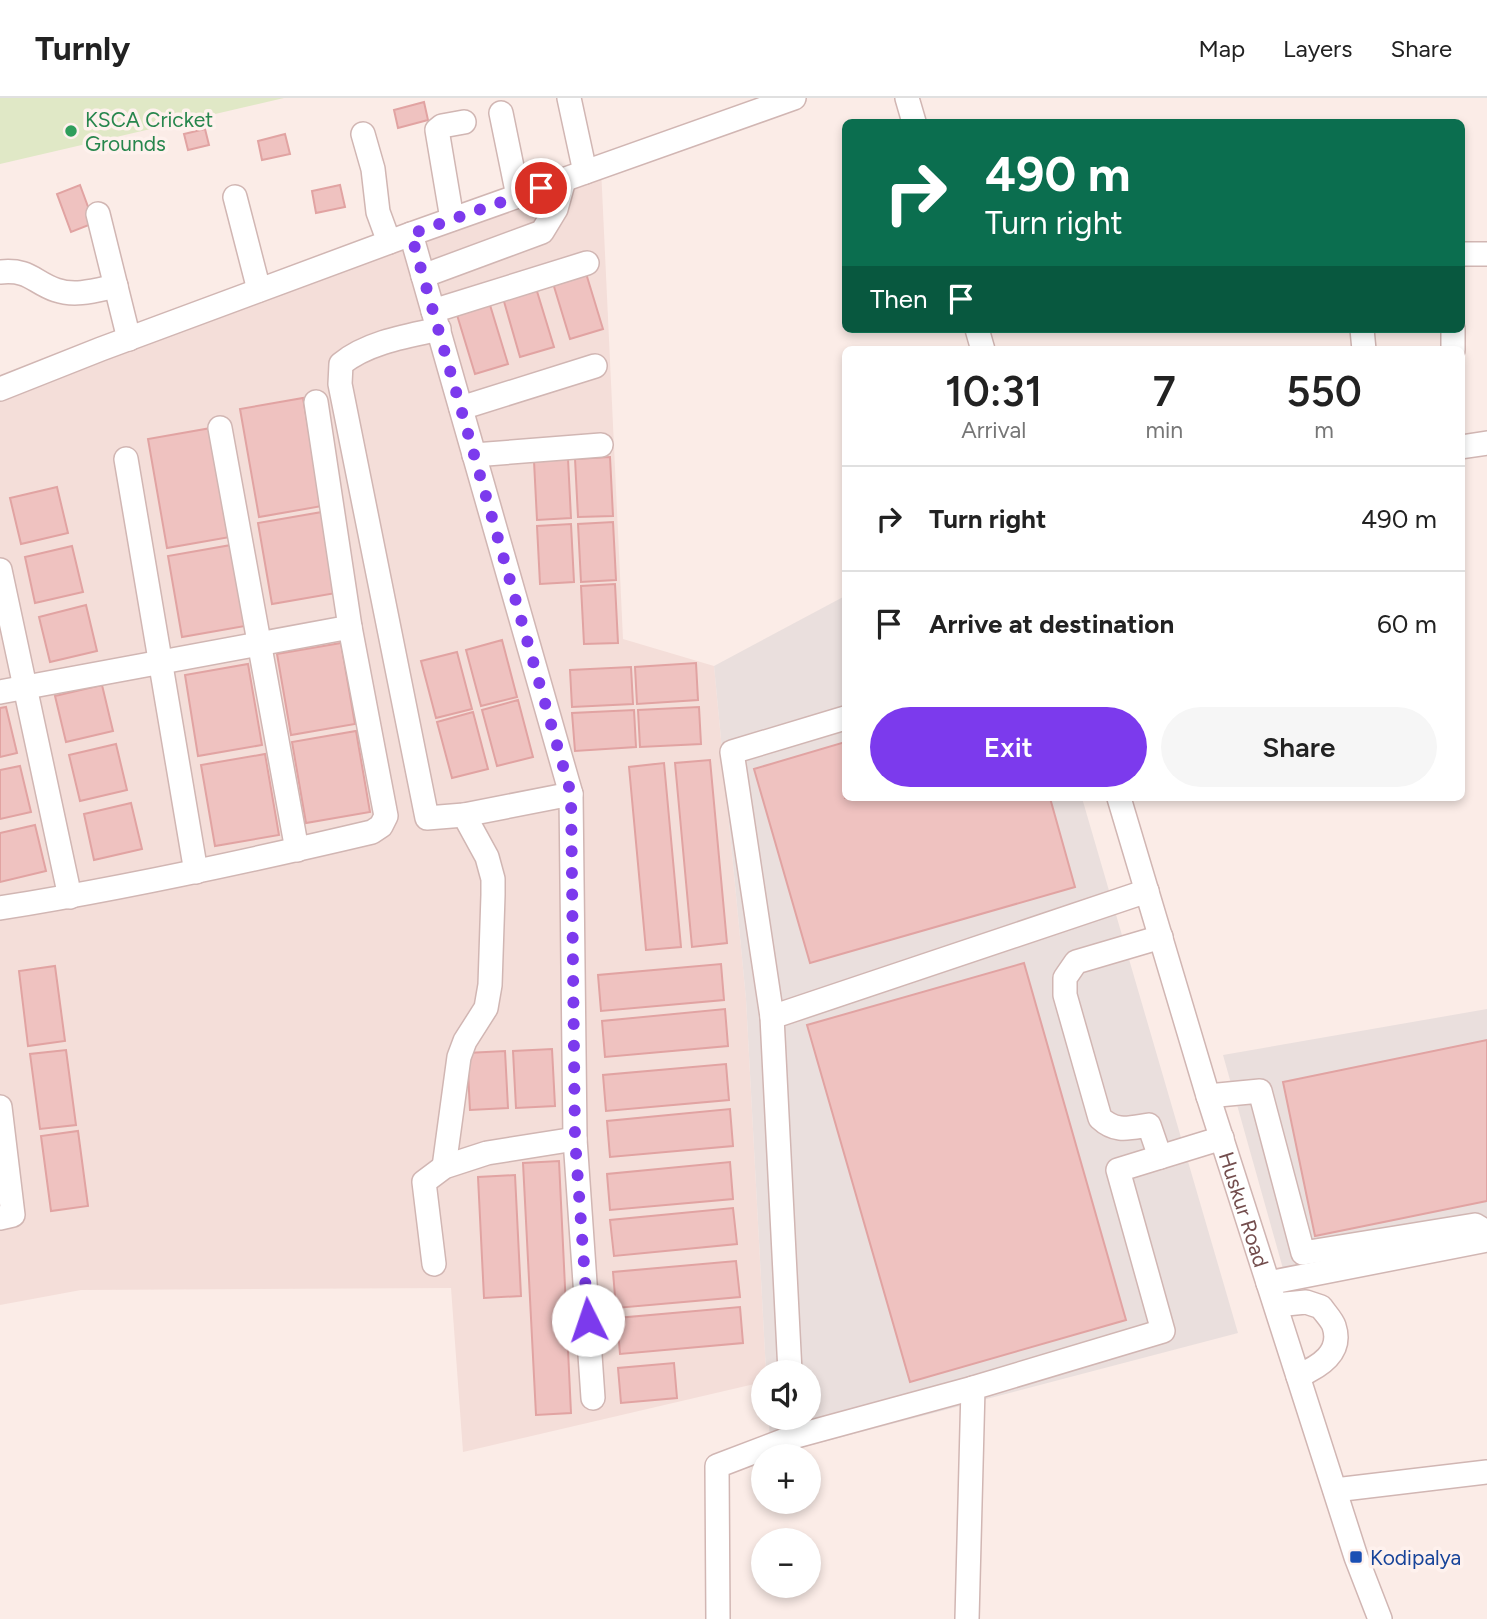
<!DOCTYPE html>
<meta charset="utf-8">
<style>
body{margin:0;font-family:Figtree,sans-serif;background:#f6f6f6;color:#222;height:100vh;display:flex;flex-direction:column;font-size:26px;white-space:nowrap}
*{box-sizing:border-box;margin:0}
p{font-size:23px;color:#767676}
.icon{flex:none;width:38px;height:38px;fill:none;stroke:currentColor;stroke-width:2;stroke-linecap:round;stroke-linejoin:round}
.map{position:relative;flex:1;overflow:hidden}
.side{position:absolute;left:842px;top:248px;width:623px;height:455px;display:flex;flex-direction:column;background:#fff;border-radius:10px;box-shadow:0 4px 10px #0003}
.side>*{flex:none}
.hud{position:absolute;left:842px;top:21px;width:623px;height:214px;border-radius:10px;box-shadow:0 4px 10px #0003;background:#0b6e4f;color:#fff;overflow:hidden}
.tools{position:absolute;left:751px;top:1262px;display:grid;gap:14px}
.tools a{display:grid;place-items:center;width:70px;height:70px;border-radius:50%;background:#fff;box-shadow:0 4px 10px #0003;font-size:35px}
.pin{position:absolute;display:grid;place-items:center;width:60px;height:60px;color:#fff;margin:-30px;border:4px solid #fff;border-radius:50%;box-shadow:0 2px 7px #0007}
.me{position:absolute;width:77px;margin:-38px;rotate:356deg;stroke-linejoin:round;filter:drop-shadow(0 0 5px #0008)}
.turn{display:flex;align-items:center;gap:24px;height:147px;padding:0 28px;font-size:32px}
.turn .icon{width:91px;height:91px;stroke-width:2.5}
.turn b{display:block;font-size:49px;line-height:60px}
.then{display:flex;align-items:center;height:66px;padding:0 28px;background:#0003;gap:14px;font-size:26px}
.eta{display:flex;justify-content:space-evenly;align-items:center;height:119px;text-align:center}
.eta b{font-size:42px;font-weight:600;line-height:49px}
.cta{display:flex;gap:14px;margin-top:auto;padding:14px 28px}
.cta a{flex:1;height:80px;border-radius:42px;background:#7c3aed;color:#fff;font-size:28px;font-weight:600;line-height:80px;text-align:center}
.cta a+a{background:#f6f6f6;color:#222}
ul{padding:0;list-style:none}
li{display:flex;align-items:center;gap:21px;height:105px;padding:0 28px;border-top:2px solid #e0e0e0}
li div{flex:1}
li b{display:block;font-size:26px}
li em{font-style:normal}
header{display:flex;align-items:center;gap:42px;box-sizing:border-box;height:98px;padding:0 35px;background:#fff;border-bottom:2px solid #e0e0e0}
header strong{font-size:33px}
nav{display:flex;gap:38px;margin-inline-start:auto;font-size:24px}
.map>svg:first-child{display:block}
.residential{fill:#f4ded9}
.industrial{fill:#eadfdd}
.green{fill:#e0e8c6}
.building{fill:#efc2c0;stroke:#e1a3a2;stroke-width:2}
.lines{fill:none;stroke-linecap:round;stroke-linejoin:round}
.minor-casing{stroke:#d1b6b3;stroke-width:26}
.minor{stroke:#fff;stroke-width:23}
.route{stroke:#7c3aed;stroke-width:12;stroke-dasharray:0 21.6}
.leisure-dot{fill:#2e9e5b;stroke:#fef1ed;stroke-width:2.5}
.transit-dot{fill:#1a4fb4;stroke:#fef1ed;stroke-width:2.5}
.labels{text-anchor:middle;dominant-baseline:central;stroke-width:7;stroke-linejoin:round;paint-order:stroke}
.leisure-label{font-size:21px;fill:#27864d;stroke:#fef1ed;text-anchor:start}
.street-label{font-size:21px;fill:#734d4d;stroke:#fef1ed}
.transit-label{font-size:21px;fill:#164399;stroke:#fef1ed;text-anchor:start}
</style>
<header>
<strong>Turnly</strong>
<nav><a>Map</a><a>Layers</a><a>Share</a></nav>
</header>
<div class="map">
<svg width="1487" height="1521" viewBox="0 0 1487 1521">
<rect width="100%" height="100%" fill="#fbece7"/>
<path class="residential" d="M601,70L623,541L714,568L746,901L766,1274H763V1284L463,1354L451,1190L81,1192L0,1207V296Z"/>
<path class="industrial" d="M845,498V700H1082L1238,1235L770,1358L769,1320H808V1274H766L746,901L714,568Z
M1487,911V1148L1287,1185L1223,957Z"/>
<path class="green" d="M0,0H284L0,66Z"/>
<path class="building" d="M424,4L428,22L398,30L394,12Z
M205,31L209,47L188,52L184,36Z
M285,36L290,56L262,62L258,43Z
M80,87L94,125L71,134L57,96Z
M340,87L345,109L316,115L312,93Z
M585,172L603,231L570,241L552,182Z
M536,190L554,249L520,259L503,200Z
M490,207L508,266L475,276L457,217Z
M303,300L322,408L259,419L240,311Z
M211,330L230,439L167,450L148,341Z
M610,359L613,418L578,419L575,361Z
M568,361L571,420L537,422L534,363Z
M57,389L68,435L21,446L10,400Z
M322,414L336,495L272,506L258,425Z
M613,424L616,482L581,484L578,426Z
M571,426L574,484L540,486L537,428Z
M231,447L245,528L182,539L168,458Z
M72,448L83,494L35,505L25,459Z
M615,486L618,545L584,546L581,488Z
M86,507L97,553L50,564L39,519Z
M502,542L517,599L481,608L466,552Z
M341,545L355,626L291,637L277,556Z
M457,554L472,611L436,620L421,563Z
M696,565L698,602L637,606L635,569Z
M248,566L262,647L198,658L185,577Z
M631,569L633,606L572,609L570,572Z
M102,587L113,633L66,644L55,598Z
M518,602L533,659L497,668L482,612Z
M6,609L17,655L0,659V610Z
M699,609L701,646L640,649L638,612Z
M634,612L636,649L575,653L572,615Z
M473,614L488,671L452,680L437,624Z
M356,633L370,714L306,725L292,644Z
M845,644V700H1050L1075,789L810,865L754,671Z
M116,646L127,692L80,703L69,657Z
M265,656L279,737L215,748L201,667Z
M710,662L727,845L692,849L675,665Z
M664,665L681,849L646,852L629,669Z
M20,668L31,714L0,721V672Z
M131,705L142,751L94,762L84,716Z
M35,727L46,773L0,784V735Z
M1024,865L1126,1222L910,1284L807,927Z
M721,866L724,902L601,913L598,877Z
M55,868L65,943L28,948L19,873Z
M725,911L728,948L605,959L602,923Z
M1487,942V1103L1315,1138L1283,984Z
M552,951L555,1008L516,1010L513,953Z
M66,952L76,1027L40,1031L30,956Z
M505,953L508,1010L470,1012L467,955Z
M726,966L729,1002L606,1013L603,977Z
M730,1011L733,1048L610,1059L607,1023Z
M78,1033L88,1108L51,1113L41,1038Z
M559,1063L571,1315L536,1317L523,1065Z
M730,1064L733,1101L610,1112L607,1076Z
M515,1077L521,1198L484,1200L478,1079Z
M733,1110L737,1146L614,1158L610,1122Z
M736,1163L740,1199L616,1210L613,1174Z
M740,1209L743,1245L620,1256L617,1220Z
M674,1265L677,1300L621,1305L618,1270Z"/>
<g class="lines">
<g class="minor-casing">
<g id="minor">
<path d="M569,0L585,74"/>
<path d="M907,0L914,24"/>
<path d="M501,15L518,98"/>
<path d="M363,36L373,71L378,114L389,144"/>
<path d="M235,99L259,192"/>
<path d="M98,116L129,241"/>
<path d="M452,121L437,32L442,28L464,24"/>
<path d="M1461,156H1487"/>
<path d="M0,174C30,171 33,184 56,192C76,199 97,192 116,188"/>
<path d="M423,178L542,134L556,111L564,82"/>
<path d="M433,213L587,165"/>
<path d="M439,231C406,238 366,245 341,266L340,286L427,720L464,717L571,696L575,1041L593,1300"/>
<path d="M977,231L983,252"/>
<path d="M1362,231L1364,252"/>
<path d="M1453,252V231"/>
<path d="M0,291L101,251L411,136"/>
<path d="M316,304L350,529"/>
<path d="M461,310L595,268"/>
<path d="M220,330L297,752"/>
<path d="M1461,349L1487,345"/>
<path d="M474,357L601,347"/>
<path d="M126,361L196,774"/>
<path d="M0,472L70,799"/>
<path d="M0,594L350,529L386,718L381,728L372,734C249,763 125,790 0,810"/>
<path d="M571,696L411,136L794,0"/>
<path id="s1" d="M1119,700L1208,998L1356,1459L1380,1521"/>
<path d="M772,919L732,654L845,620"/>
<path d="M1208,998L1260,993L1303,1155L1475,1127L1487,1134"/>
<path d="M0,1009L13,1117L0,1120"/>
<path d="M1160,1059L1149,1027C1129,1030 1116,1035 1100,1020L1065,897V880L1076,864L1161,839"/>
<path d="M444,1069L459,959L465,943L486,910L490,887L493,797V781L487,759L464,717"/>
<path d="M434,1166L424,1084L444,1069L487,1055L575,1041"/>
<path d="M1268,1185L1487,1142"/>
<path d="M1276,1207L1306,1204L1321,1209C1325,1215 1332,1222 1334,1228C1343,1255 1319,1269 1298,1278"/>
<path d="M790,1274L772,919L1147,793"/>
<path d="M1335,1392L1487,1374"/>
<path d="M718,1521L717,1368L793,1339L973,1290"/>
<path d="M967,1521L973,1290L1163,1233L1118,1072L1222,1040"/>
</g>
</g>
<use href="#minor" class="minor"/>
</g>
<g class="lines">
<path class="route" d="M541,90L411,136L571,696L575,1041L588,1222"/>
</g>
<circle class="leisure-dot" cx="71" cy="33" r="7"/>
<rect class="transit-dot" x="1349" y="1452" width="14" height="14" rx="3.5"/>
<g class="labels">
<g class="leisure-label">
<text x="85" y="21">KSCA Cricket<tspan x="85" dy="24">Grounds</tspan></text>
</g>
<g class="street-label">
<text stroke="none"><textPath href="#s1" startOffset="430">Huskur Road</textPath></text>
</g>
<g class="transit-label">
<text x="1370" y="1459">Kodipalya</text>
</g>
</g>
</svg>
<div class="tools">
<a><svg class="icon" aria-label="sound" viewBox="0 0 24 24"><path d="M4 9h4l5-4v14l-5-4H4zM17 9q2 3 0 6"/></svg></a>
<a>+</a>
<a>−</a>
</div>
<div class="pin" style="left:541px;top:90px;background:#d93025"><svg class="icon" aria-label="arrive" viewBox="0 0 24 24"><path d="M6 21V4h12l-3 4 3 4H6"/></svg></div>
<svg class="me" style="left:588px;top:1222px" viewBox="-20 -20 40 40"><circle r="19" fill="#fff"/><path d="M0-13L10 11 0 6-10 11z" fill="#7c3aed"/></svg>
<div class="hud">
<div class="turn"><svg class="icon" aria-label="right" viewBox="0 0 24 24"><path d="M7 20v-9h11M14 6l5 5-5 5"/></svg><div><b>490 m</b>Turn right</div></div>
<div class="then">Then<svg class="icon" aria-label="arrive" viewBox="0 0 24 24"><path d="M6 21V4h12l-3 4 3 4H6"/></svg></div>
</div>
<section class="side">
<div class="eta">
<div><b>10:31</b><p>Arrival</p></div>
<div><b>7</b><p>min</p></div>
<div><b>550</b><p>m</p></div>
</div>
<ul>
<li><svg class="icon" aria-label="right" viewBox="0 0 24 24"><path d="M7 20v-9h11M14 6l5 5-5 5"/></svg><div><b>Turn right</b></div><em>490 m</em></li>
<li><svg class="icon" aria-label="arrive" viewBox="0 0 24 24"><path d="M6 21V4h12l-3 4 3 4H6"/></svg><div><b>Arrive at destination</b></div><em>60 m</em></li>
</ul>
<div class="cta"><a>Exit</a><a>Share</a></div>
</section>
</div>
